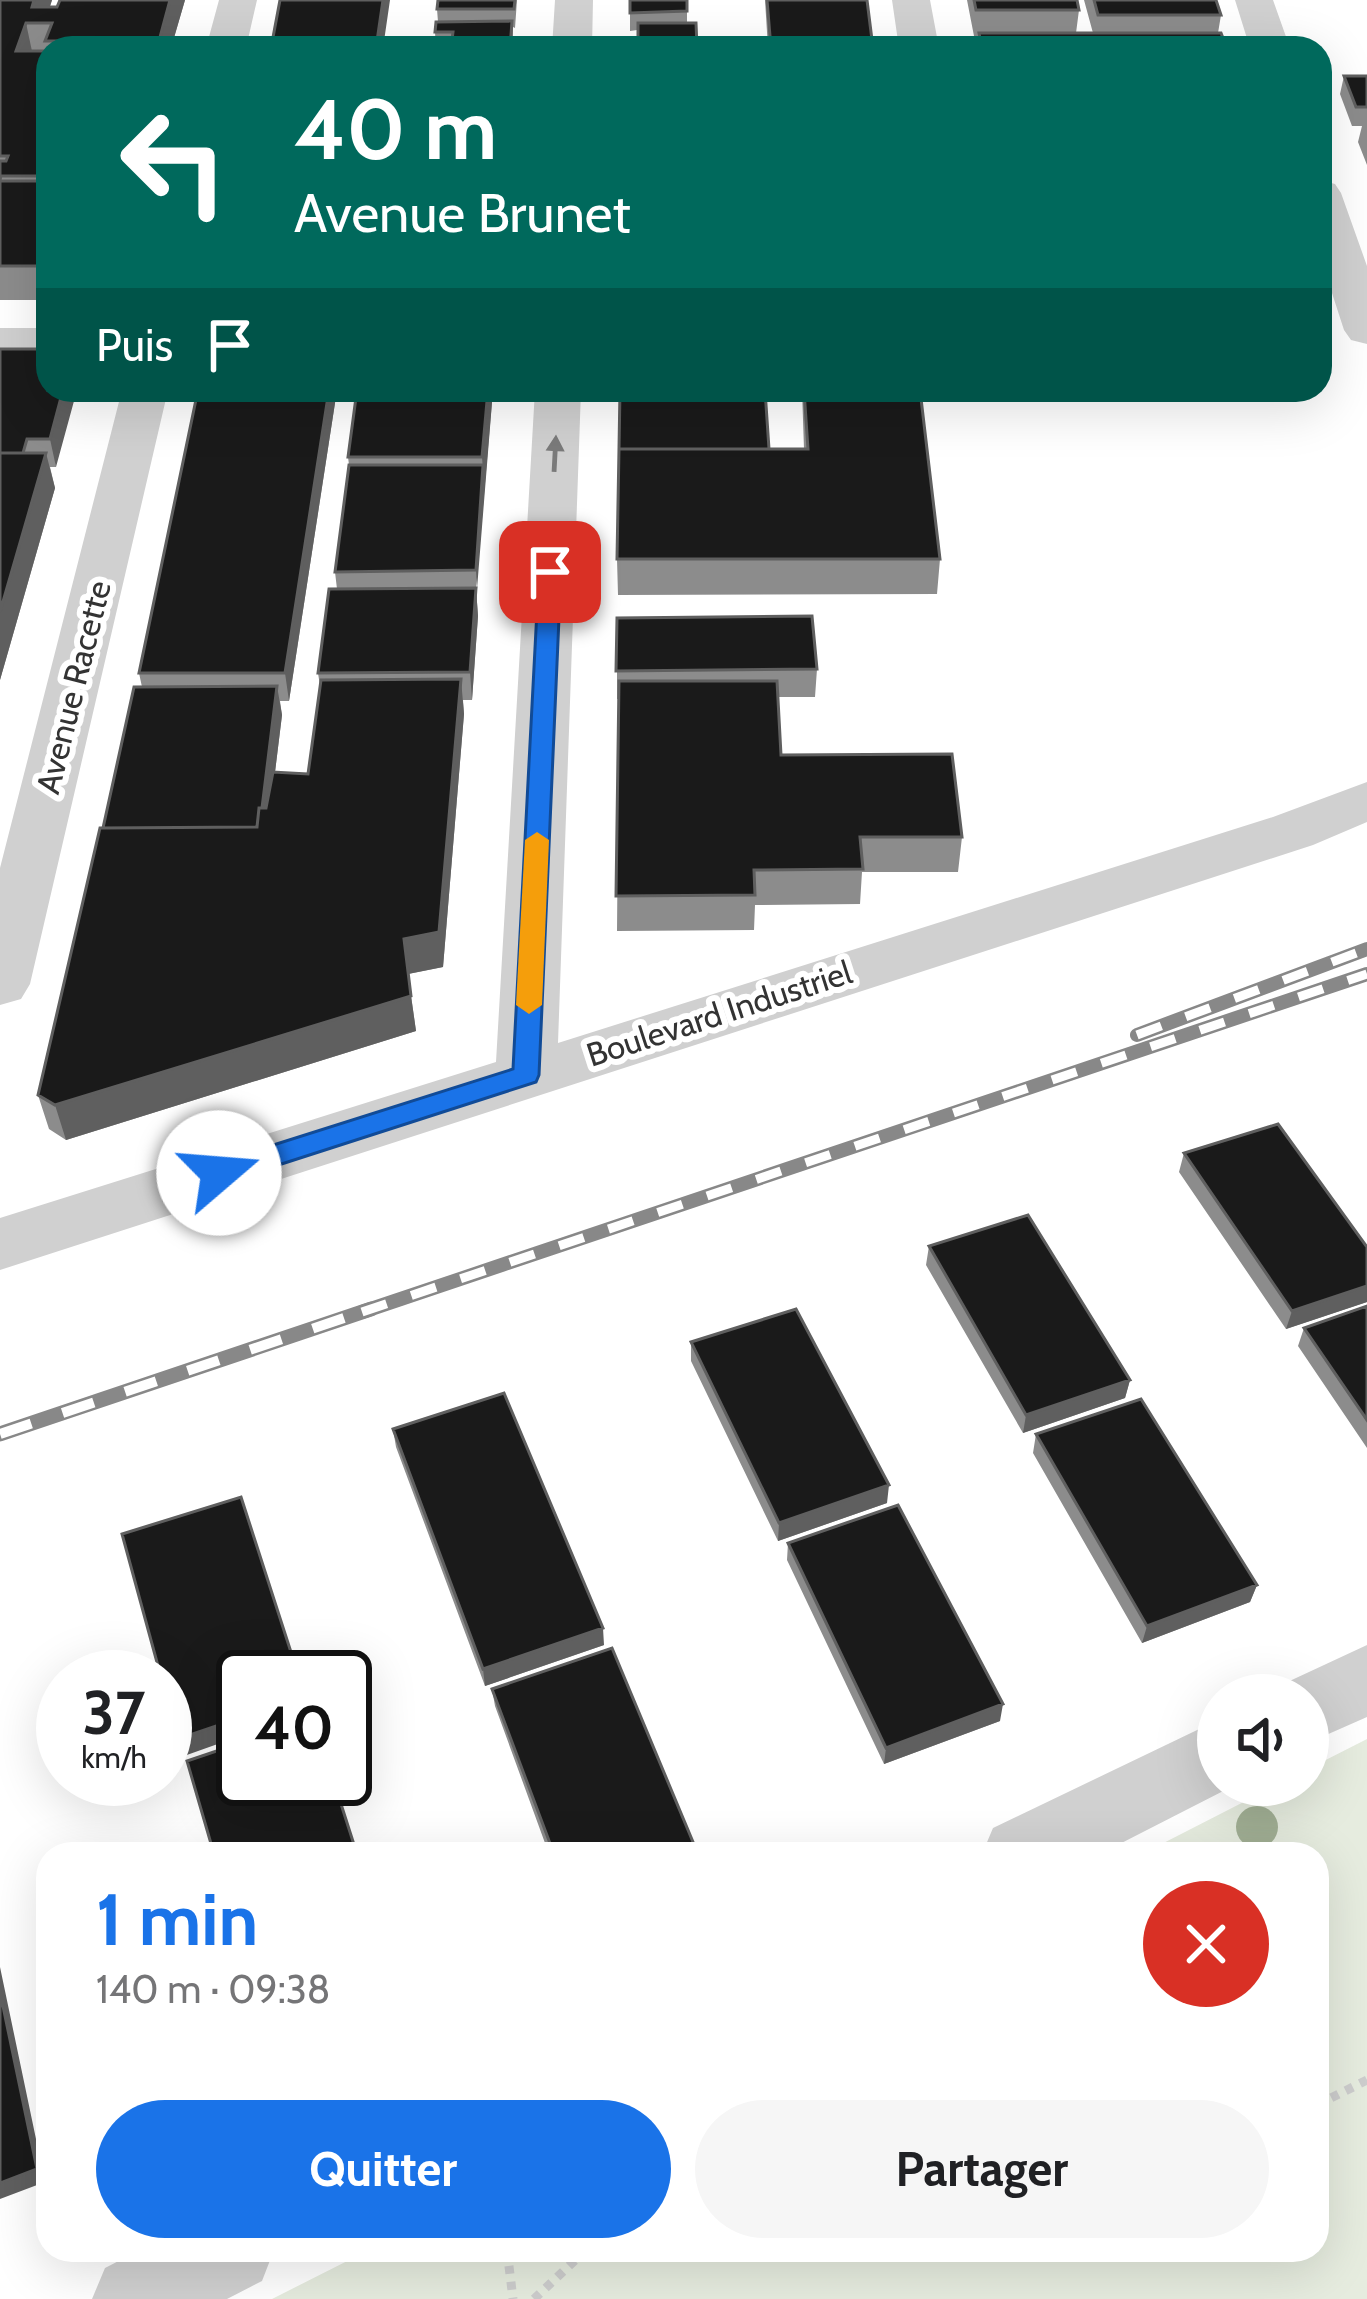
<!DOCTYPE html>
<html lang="fr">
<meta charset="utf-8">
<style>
body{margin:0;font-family:Cabin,sans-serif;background:#f6f6f6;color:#202124;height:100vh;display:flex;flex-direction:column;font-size:45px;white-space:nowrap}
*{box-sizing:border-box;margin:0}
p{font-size:39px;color:#757577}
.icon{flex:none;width:66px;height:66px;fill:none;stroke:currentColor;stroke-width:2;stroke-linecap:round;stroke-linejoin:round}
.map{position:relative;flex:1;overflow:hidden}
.side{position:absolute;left:36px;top:1842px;width:1293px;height:420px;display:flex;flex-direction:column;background:#fff;border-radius:36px;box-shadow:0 12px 48px #0002}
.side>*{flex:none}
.hud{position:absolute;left:36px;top:36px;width:1296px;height:366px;border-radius:36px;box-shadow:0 12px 48px #0002;background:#00695c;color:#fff;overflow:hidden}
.fabs{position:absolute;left:1197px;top:1674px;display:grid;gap:24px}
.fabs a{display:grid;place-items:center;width:132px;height:132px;border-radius:50%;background:#fff;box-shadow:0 12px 48px #0002;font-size:60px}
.speed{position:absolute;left:36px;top:1650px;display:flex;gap:24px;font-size:60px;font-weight:700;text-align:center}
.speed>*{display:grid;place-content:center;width:156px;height:156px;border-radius:50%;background:#fff;box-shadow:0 12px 48px #0002;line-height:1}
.speed small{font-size:30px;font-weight:400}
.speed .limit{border:6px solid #111;border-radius:18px;background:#fff;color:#111}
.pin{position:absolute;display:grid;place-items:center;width:102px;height:102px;color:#fff;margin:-51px;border-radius:24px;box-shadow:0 6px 18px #0006}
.me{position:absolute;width:132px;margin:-66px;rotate:72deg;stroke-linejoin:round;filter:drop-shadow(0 0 9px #0008)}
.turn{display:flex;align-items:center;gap:42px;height:252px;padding:0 60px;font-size:54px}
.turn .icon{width:156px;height:156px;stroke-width:2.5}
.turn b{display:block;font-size:84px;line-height:102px}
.then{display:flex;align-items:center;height:114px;padding:0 60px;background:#0003;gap:24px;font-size:45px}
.round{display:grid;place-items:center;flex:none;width:126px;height:126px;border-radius:63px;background:#f6f6f6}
.head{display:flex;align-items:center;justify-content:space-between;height:204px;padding:0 60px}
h1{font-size:72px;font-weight:700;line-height:90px;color:#1a73e8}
.button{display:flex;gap:24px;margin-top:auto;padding:24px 60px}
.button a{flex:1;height:138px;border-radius:72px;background:#1a73e8;color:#fff;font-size:48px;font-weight:700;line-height:138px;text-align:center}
.button a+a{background:#f6f6f6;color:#202124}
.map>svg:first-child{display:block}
.green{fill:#e6ecdf}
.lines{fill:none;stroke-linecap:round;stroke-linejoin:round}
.path{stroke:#cdcdcd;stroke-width:9;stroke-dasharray:8 8;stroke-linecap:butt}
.minor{fill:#d0d0d0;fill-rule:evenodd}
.rail-far1-casing{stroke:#888;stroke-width:14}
.rail-casing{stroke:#888;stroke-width:15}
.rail-far1{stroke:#fff;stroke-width:9;stroke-dasharray:26;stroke-linecap:butt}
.rail{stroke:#fff;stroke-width:10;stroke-dasharray:33;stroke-linecap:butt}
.tree{fill:#a2b095}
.wall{fill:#8c8c8c}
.shaded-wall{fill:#5f5f5f}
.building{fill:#1a1a1a;stroke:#5f5f5f;stroke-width:3}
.oneway{fill:#7a7a7a}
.route{fill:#1a73e8;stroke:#114b97;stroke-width:3}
.slow{fill:#f59e0b}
.labels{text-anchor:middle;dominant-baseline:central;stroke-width:12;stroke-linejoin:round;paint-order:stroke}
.street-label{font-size:33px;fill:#333;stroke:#fff}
</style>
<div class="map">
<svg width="1367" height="2299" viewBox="0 0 1367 2299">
<rect width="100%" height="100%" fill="#fff"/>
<path class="green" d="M1367,1739V2299H272L369,2250H1317V1854H1142L1277,1785H1308V1769Z"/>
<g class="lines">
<path class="path" d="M1317,2105L1367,2080
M507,2250L513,2299
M534,2299L586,2250"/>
<path class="minor" d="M219,0H257L246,48H206Z
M555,0H593L592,48H552Z
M892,0H930L939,48H899Z
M1235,0H1273L1290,48H1250Z
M1320,180L1335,184L1341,193L1367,266V344L1351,340L1344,330L1320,256Z
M0,328H48V356H0Z
M122,390H168L30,984L21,999L0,1005V868Z
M535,390H581L558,1043L1273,817L1367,782V822L1313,845L0,1270V1218L496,1062Z
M1367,1645V1717L1308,1743V1695H1277L1281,1685Z
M1218,1720V1785H1235L1100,1854H982L993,1828Z
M140,2250H274L262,2281L227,2299H92L105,2268Z"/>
<g class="rail-far1-casing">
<path id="rail-far1" d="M1137,1035L1367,949
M362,1312L1367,974"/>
</g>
<g class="rail-casing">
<path id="rail" d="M0,1434L371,1309"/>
</g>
<use href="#rail-far1" class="rail-far1"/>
<use href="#rail" class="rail"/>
</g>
<circle class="tree" cx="1257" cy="1827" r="21"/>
<path class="wall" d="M0,0H52L50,7H57L60,0H185L171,48H48V300H0Z
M517,0L515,28L513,27V48H436L435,32L438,22L437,9Z
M630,0H687V23L630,31Z
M765,0H867L873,48H768Z
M967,0H1077L1079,10L1076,33H1093L1084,0H1216L1221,15L1218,33L1227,48H978L979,36H974Z
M1344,76H1367V165L1358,142L1362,126H1352L1340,94Z
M0,349H48L56,467H50L55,488L0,680Z
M198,390H337L289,701H280L282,715L275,772L308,774L320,686L318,673L337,589L335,572L349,465L348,457L493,390L476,589L478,616L472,700H463L464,714L443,967L408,974L416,1031L66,1140L49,1129L38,1095L142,687L139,673Z
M802,390H920L940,559L937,594L618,595L617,559L769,449H804Z
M617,618L817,669L815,697H778L781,755L962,837L958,872H862L860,904L755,905L754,930L617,931L619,699H617Z
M1184,1153L1367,1247V1302L1286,1329L1179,1172Z
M929,1246L1130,1380L1125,1398L1023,1433L926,1265Z
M1367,1306V1448L1298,1346L1304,1328Z
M691,1342L887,1503L778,1541L691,1361Z
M393,1429L604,1645L485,1686L396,1447Z
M1036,1434L1257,1585L1250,1602L1142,1643L1033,1453Z
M788,1543L1000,1721L884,1764L787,1560Z
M492,1689L698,1854H549L495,1706Z"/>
<path class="shaded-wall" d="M34,0H52L44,23L32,7Z
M170,0H185L171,48H160L159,41Z
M383,0H390L383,48H376Z
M26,23L33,56L16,51Z
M63,390H77L56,467L50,439Z
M329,390H337L289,701L285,673Z
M488,390H493L477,589L476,570L483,471L482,457Z
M46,453L55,488L0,680V612Z
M476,588L478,616L472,700L470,672Z
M461,679L464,714L443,967L408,974L404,939Z
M277,686L282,715L264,862L259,834Z
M411,996L416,1031L66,1140L55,1105Z
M1367,1286V1302L1286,1329L1292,1311Z
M1130,1380L1125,1398L1023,1433L1026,1415Z
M889,1485L887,1503L778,1541L779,1523Z
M1257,1585L1250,1602L1142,1643L1147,1626Z
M603,1628L604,1645L485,1686L483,1669Z
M1003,1704L1000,1721L884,1764L886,1748Z
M243,1717V1735L184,1756L178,1739Z
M0,1967L45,2182L0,2199Z"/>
<path class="building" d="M0,0H34L32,7H57L60,0H170L159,41H45L52,23H26L16,51H48V176H1L0,180V161H6L8,156H0Z
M280,0H383L376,48H271Z
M438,0H515L514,9H437Z
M630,0H687V11L630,13Z
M767,0H867L873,48H771Z
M974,0H1077L1079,10H976Z
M1094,0H1216L1221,15H1098Z
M512,21L510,48H451L453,32H435L436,22Z
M638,23H696L697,48H638Z
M979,33H1221L1227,48H982Z
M1344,76H1367V107H1356Z
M0,181H48V266H0Z
M0,349H48V390H63L50,439H27L23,453H0Z
M198,390H329L285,673H139Z
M357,390H488L482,457H348Z
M620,390H765L769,449H619Z
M804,390H920L940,559H617L619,449H808Z
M0,453H46L0,612Z
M349,465H483L476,570L335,572Z
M476,588L470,672L318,673L329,589Z
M812,616L817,669L616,671L617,618Z
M461,679L439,932L404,939L411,996L55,1105L38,1095L100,828L257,827L259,808H266L273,772L308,774L321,680Z
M619,681H777L781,755L952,754L962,837H860L863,869L754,870L755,895L616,896Z
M277,686L262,808H259L257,827L103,828L134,687Z
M1278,1124L1367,1247V1286L1292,1311L1184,1153Z
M1028,1215L1130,1380L1026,1415L929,1246Z
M1367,1306V1420L1304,1328Z
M796,1309L889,1485L779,1523L691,1342Z
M504,1393L603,1628L483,1669L393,1429Z
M1141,1399L1257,1585L1147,1626L1036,1434Z
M241,1497L299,1677H243V1717L178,1739L165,1691V1677H161L122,1534Z
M898,1505L1003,1704L886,1748L788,1543Z
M612,1648L698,1854H554L492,1689Z
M243,1742V1779H333L357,1854H214L187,1761Z
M0,1992L37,2169L0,2183Z"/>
<defs><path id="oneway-solid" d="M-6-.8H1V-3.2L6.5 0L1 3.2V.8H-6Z" transform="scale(3)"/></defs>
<use class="oneway" href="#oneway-solid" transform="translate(555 454) rotate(-87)"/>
<path class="route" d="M550,566L561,572L539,1075L536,1082L229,1181H210V1165L513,1069L539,572Z"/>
<path class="slow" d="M537,832L549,840L542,1005L529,1014L516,1005L525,840Z"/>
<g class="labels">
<g class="street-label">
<text transform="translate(73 687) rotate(-76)">Avenue Racette</text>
<text transform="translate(719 1013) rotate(-18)">Boulevard Industriel</text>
</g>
</g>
</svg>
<div class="fabs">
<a><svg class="icon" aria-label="sound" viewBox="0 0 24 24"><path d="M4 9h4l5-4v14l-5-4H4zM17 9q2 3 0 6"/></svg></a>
</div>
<div class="speed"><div>37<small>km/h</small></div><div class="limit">40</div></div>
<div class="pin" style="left:550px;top:572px;background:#d93025"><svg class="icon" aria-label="arrive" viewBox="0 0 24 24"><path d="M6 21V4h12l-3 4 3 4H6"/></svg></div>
<svg class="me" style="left:219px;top:1173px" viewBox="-20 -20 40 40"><circle r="19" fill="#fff"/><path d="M0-13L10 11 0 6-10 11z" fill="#1a73e8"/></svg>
<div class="hud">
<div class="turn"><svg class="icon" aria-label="left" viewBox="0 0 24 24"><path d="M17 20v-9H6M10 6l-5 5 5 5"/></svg><div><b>40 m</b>Avenue Brunet</div></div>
<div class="then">Puis<svg class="icon" aria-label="arrive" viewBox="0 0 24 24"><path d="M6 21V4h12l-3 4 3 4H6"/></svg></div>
</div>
<section class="side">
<div class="head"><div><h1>1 min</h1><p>140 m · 09:38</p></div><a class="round" style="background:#d93025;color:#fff"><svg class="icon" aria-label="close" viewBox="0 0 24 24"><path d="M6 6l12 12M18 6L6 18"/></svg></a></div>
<div class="button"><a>Quitter</a><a>Partager</a></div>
</section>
</div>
